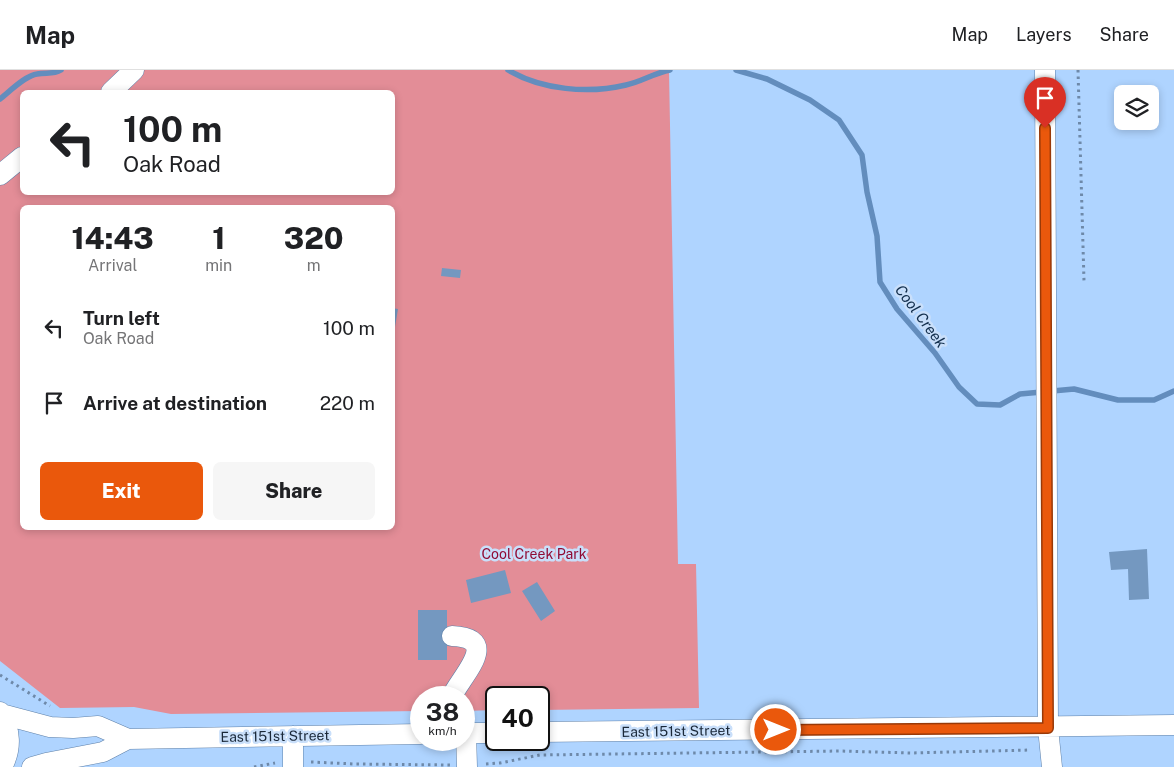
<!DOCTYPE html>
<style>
body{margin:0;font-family:"Public Sans",sans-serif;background:#f6f6f6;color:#202124;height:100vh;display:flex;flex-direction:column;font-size:19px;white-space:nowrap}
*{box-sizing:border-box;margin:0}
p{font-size:16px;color:#757577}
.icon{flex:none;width:28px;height:28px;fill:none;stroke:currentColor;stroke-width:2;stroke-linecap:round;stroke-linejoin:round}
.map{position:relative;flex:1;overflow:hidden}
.details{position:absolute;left:20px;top:135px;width:375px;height:325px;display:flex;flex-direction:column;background:#fff;border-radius:8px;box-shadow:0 2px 8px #0003}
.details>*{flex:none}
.top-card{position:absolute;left:20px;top:20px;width:375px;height:105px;border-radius:8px;box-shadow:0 2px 8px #0003;background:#fff;color:#202124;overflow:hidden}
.controls{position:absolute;left:1114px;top:15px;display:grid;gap:10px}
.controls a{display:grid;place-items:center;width:45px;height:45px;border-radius:8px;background:#fff;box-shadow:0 2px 8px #0003;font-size:25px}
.speed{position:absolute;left:410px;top:616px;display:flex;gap:10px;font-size:25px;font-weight:700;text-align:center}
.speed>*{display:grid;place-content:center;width:65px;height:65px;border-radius:50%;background:#fff;box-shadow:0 2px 8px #0003;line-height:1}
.speed small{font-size:12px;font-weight:400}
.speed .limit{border:2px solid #111;border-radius:8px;background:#fff;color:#111}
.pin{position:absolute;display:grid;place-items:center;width:42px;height:42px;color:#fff;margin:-51px -21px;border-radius:50% 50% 50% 0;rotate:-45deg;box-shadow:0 0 5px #0007}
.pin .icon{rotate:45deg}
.me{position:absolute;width:55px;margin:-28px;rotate:90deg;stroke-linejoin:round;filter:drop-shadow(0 0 4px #0008)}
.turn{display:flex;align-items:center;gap:18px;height:105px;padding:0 20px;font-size:22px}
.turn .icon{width:65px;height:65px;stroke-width:2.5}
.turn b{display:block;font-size:35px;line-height:42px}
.eta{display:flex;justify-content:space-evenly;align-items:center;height:85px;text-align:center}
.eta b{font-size:30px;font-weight:800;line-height:35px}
.primary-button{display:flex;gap:10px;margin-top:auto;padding:10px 20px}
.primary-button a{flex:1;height:58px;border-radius:8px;background:#ea580c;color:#fff;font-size:20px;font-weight:800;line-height:58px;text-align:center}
.primary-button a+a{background:#f6f6f6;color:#202124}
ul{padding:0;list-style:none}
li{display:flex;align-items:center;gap:15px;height:75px;padding:0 20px}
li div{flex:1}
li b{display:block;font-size:19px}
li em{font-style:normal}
header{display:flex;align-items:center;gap:30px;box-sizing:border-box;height:70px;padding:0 25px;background:#fff;border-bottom:1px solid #e0e0e0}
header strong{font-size:24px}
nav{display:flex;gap:28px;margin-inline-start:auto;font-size:18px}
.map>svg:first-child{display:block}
.green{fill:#e38d97;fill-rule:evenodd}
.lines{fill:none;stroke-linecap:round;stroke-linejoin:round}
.stream{stroke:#638dbd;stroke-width:5.5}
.building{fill:#7498c0}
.minor-casing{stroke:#5f81a9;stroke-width:21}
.path{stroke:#6e89a9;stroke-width:3;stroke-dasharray:2.5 4;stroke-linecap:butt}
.minor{stroke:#fff;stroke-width:20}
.route-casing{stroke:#983908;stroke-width:12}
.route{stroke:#ea580c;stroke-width:9}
.labels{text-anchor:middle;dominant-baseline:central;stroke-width:5;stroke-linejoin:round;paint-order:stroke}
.park-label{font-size:14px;fill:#900b34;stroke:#c9dffa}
.street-label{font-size:14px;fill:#1a2839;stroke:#c9dffa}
.water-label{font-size:15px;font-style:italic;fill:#132f4d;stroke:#c9dffa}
</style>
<header>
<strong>Map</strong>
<nav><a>Map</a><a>Layers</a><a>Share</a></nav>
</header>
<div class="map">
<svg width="1174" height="697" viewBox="0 0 1174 697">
<rect width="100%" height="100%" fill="#afd4ff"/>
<path class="green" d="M0,0H669L678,494H696L699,638L539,640V628H496V640L464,641V628H421V641L171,644L134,637L60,638L0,591ZM22,22H392V122H22ZM22,138H392V458H22Z"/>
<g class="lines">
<path class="stream" d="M508,0C542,20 588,24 626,15C641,12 654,3 670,0
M736,0L767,9L810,30L839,50L862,85L867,122L877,166L880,212L897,239L935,283L959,317L977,334L1000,335L1020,324L1074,319L1118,330H1154L1174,321
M0,29C9,22 26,5 37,4C46,2 53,5 61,0"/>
</g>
<path class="building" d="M442,198L461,200L460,208L441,206Z
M392,238L398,239L395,257H392Z
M1147,479L1149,529L1129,530L1128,499L1111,500L1109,482Z
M505,500L511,523L471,533L466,510Z
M537,512L555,541L541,551L522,521Z
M418,540H447V590H418Z"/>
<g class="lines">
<g class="minor-casing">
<path id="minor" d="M1045,0L1048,658L1052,697
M111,22L134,0
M0,105L22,87
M451,628C460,607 503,568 452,566
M0,642C11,660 12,679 2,697
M1,644L50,657L73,658L98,656L128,669L421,664
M539,662L1174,655
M464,663H496
M466,663L467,697
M293,666V697
M32,697L46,693L103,682L128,669"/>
</g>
<path class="path" d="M1078,0L1084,211
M0,605L50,636
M311,692L355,694L450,695
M486,694L500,693L540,685L839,681L911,683L1031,680
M254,697L275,693"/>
<use href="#minor" class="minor"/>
</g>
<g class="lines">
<g class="route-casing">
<path id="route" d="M776,660L1048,658L1045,58"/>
</g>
<use href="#route" class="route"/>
</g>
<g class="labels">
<g class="park-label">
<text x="534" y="484">Cool Creek Park</text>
</g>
<g class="street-label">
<text transform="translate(676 661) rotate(-1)">East 151st Street</text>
<text transform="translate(275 666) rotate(-1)">East 151st Street</text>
</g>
<g class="water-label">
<text transform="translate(921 246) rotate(53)">Cool Creek</text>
</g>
</g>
</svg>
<div class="controls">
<a><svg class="icon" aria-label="layers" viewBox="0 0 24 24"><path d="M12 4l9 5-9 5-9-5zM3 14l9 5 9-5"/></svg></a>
</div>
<div class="speed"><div>38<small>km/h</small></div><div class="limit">40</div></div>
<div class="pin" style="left:1045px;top:58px;background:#d93025"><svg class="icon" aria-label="arrive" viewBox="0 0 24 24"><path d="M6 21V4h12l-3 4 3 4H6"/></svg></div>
<svg class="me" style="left:776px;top:660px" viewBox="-20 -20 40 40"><circle r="17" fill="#ea580c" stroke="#fff" stroke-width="3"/><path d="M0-11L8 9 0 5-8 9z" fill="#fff"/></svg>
<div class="top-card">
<div class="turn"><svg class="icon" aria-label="left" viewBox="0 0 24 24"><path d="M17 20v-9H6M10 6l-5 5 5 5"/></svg><div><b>100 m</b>Oak Road</div></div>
</div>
<section class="details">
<div class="eta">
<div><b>14:43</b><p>Arrival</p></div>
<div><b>1</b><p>min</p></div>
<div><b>320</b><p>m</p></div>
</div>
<ul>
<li><svg class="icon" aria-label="left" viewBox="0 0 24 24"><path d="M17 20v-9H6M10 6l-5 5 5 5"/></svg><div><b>Turn left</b><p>Oak Road</p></div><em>100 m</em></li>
<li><svg class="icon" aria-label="arrive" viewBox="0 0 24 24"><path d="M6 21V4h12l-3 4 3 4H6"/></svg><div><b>Arrive at destination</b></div><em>220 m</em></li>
</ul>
<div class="primary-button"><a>Exit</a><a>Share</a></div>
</section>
</div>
